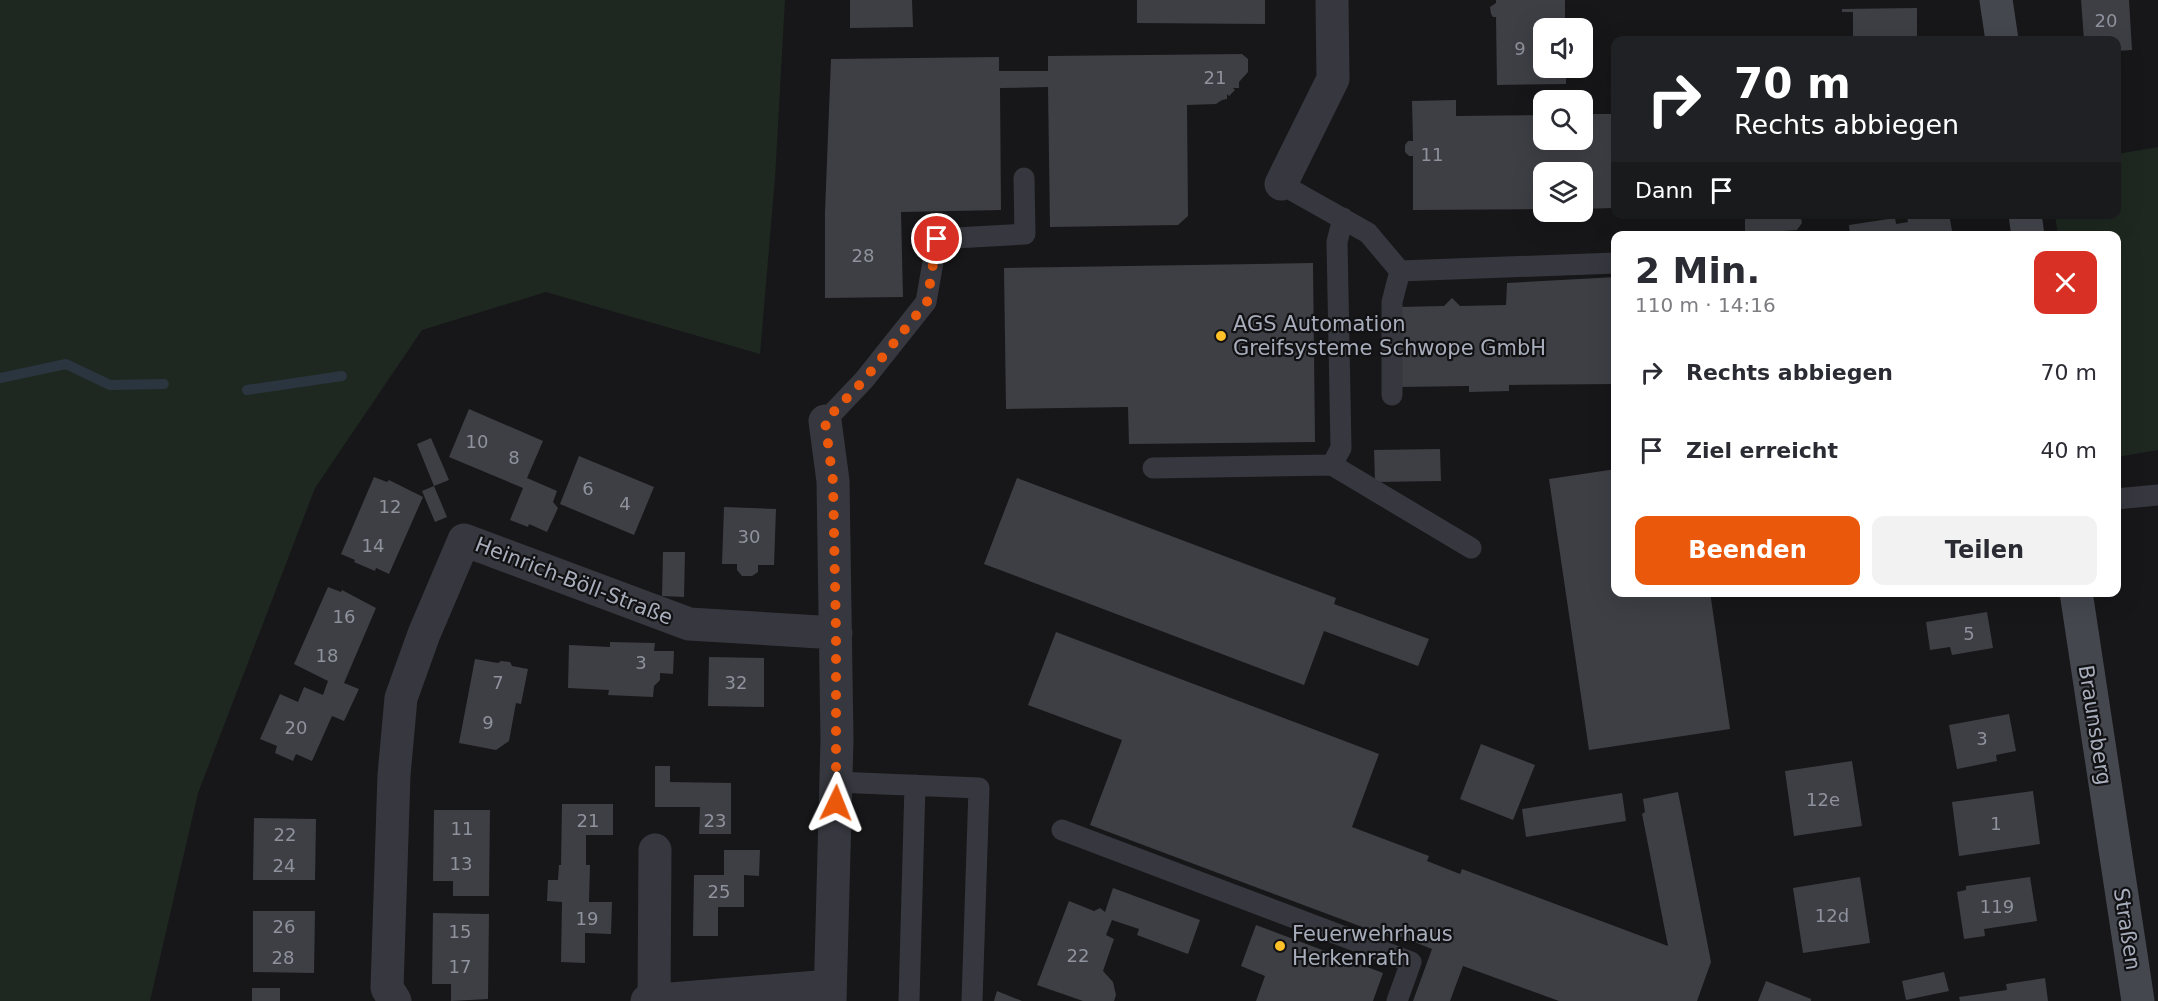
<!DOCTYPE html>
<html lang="de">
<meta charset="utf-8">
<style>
body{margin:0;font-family:"DejaVu Sans",sans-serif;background:#f2f2f3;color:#2b2b33;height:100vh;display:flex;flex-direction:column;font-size:22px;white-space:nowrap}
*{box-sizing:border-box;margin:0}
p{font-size:20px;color:#7c7c81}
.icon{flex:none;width:33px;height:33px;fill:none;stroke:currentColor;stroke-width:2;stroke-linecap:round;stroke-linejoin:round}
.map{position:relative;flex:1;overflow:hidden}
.panel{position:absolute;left:1611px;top:231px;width:510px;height:366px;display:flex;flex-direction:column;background:#fff;border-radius:12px;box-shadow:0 6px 24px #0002}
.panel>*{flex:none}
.banner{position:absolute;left:1611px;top:36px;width:510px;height:183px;border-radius:12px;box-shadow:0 6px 24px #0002;background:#202124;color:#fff;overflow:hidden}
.fabs{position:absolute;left:1533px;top:18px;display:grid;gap:12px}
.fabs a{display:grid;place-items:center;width:60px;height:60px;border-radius:12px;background:#fff;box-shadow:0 6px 24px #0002;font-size:30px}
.pin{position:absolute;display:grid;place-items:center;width:51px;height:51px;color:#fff;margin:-26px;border:3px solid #fff;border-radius:50%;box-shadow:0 2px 6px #0007}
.me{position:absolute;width:66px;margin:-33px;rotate:2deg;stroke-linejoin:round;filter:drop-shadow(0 0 4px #0008)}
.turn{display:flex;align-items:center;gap:21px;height:126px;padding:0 24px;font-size:27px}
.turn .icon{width:78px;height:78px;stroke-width:2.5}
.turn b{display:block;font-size:42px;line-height:51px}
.then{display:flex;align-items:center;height:57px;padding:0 24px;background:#0003;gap:12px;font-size:22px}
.round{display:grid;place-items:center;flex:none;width:63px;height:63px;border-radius:12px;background:#f2f2f3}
.head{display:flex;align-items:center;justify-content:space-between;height:102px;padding:0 24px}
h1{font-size:36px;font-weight:800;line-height:45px}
.action{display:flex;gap:12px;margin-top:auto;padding:12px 24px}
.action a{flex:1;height:69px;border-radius:12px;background:#ea580c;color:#fff;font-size:24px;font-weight:800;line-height:69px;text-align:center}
.action a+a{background:#f2f2f3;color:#2b2b33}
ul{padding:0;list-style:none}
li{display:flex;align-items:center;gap:18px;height:78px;padding:0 24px}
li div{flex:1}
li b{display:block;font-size:22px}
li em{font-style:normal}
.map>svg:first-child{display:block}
.green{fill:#1e2820}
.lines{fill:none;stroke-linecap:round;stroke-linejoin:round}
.stream{stroke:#2b353f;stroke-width:10}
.building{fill:#3e3f44}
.lane{stroke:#37383f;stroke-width:21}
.street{stroke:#37383f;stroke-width:33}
.secondary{stroke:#45474f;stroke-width:33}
.route{stroke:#ea580c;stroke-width:10;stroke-dasharray:0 18}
.poi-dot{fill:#ffc029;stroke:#121214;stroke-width:2}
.labels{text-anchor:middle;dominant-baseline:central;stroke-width:4.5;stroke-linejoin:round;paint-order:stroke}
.number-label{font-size:18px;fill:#8e929d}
.poi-label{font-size:21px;fill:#a8adbb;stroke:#121214;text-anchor:start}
.street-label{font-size:21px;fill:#a8adbb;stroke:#121214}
</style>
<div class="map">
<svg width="2158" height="1001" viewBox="0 0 2158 1001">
<rect width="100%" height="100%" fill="#171719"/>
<path class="green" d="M0,0H785L775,178L760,354L546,292L422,330L315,488L198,793L150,1001H0Z
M2158,147V450L2117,457L2116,236L2058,235L2055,215L2116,214L2117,154Z"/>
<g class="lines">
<path class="stream" d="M0,378L66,364L110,385L164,384
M247,390L342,376"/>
</g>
<path class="building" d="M850,0H912L913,27L850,28Z
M1137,0H1265V24L1137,23Z
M1496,0H1565V28H1544V68H1566V84L1497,85L1496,17H1493L1491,14L1490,7L1496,3Z
M2081,0H2129L2132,50L2116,51V40H2084Z
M1917,8V40H1853V12H1842V9Z
M1242,54L1248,59V72L1239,82V88H1233L1235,90L1229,96L1227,94V99L1222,100L1216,104L1187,105L1188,216L1178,225L1050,227L1048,87L1000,88L1001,210L901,212L903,297L825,298V212L831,59L999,57V71H1048V56Z
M1456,100V116L1544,115V140H1582V114H1612L1613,208L1582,209V172H1544V209L1413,210V156H1409L1405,152V145L1408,141H1413L1412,101Z
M1745,214H1800L1802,223L1797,230L1765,232L1761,236H1726V233L1745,231Z
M1920,214H1949L1953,236H1850L1849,225L1895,218L1896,224L1908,222L1907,217Z
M1313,263L1315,442L1129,444L1128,407L1006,409L1004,268Z
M1616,277V384L1509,385V391L1469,392V386L1398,387L1397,307L1444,306L1452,298L1460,306L1506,305L1507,283Z
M469,409L543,441L527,478L557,491L553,502L558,508L547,532L529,524L528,527L510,520L523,488L449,457Z
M431,438L449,480L434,486L417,444Z
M1440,449L1441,481L1375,482L1374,450Z
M579,456L654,487L634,535L560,504Z
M1616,469V592H1710L1730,729L1589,750L1549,479Z
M374,477L387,482L389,480L423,497L389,574L376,568L375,571L354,562L355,560L341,554Z
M1017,478L1336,598L1334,604L1429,639L1418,666L1324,631L1304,685L984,564Z
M434,486L447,517L435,522L422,491Z
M724,507L776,509L774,565H758V572L752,576H742L737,570V564H722Z
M663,552H685L684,597L662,596Z
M328,587L341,592L342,590L376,608L344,683L359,689L344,721L332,716L312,761L296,754L293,761L275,753L277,746L260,739L280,694L298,702L304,687L323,695L328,681L294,664Z
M1987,612L1993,648L1952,655L1950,647L1930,650L1926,622Z
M1056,632L1379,754L1352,827L1429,856L1427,861L1460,874L1462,869L1668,946L1642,814L1645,812L1643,799L1678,792L1711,962L1697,1001H1559L1463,966L1450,1001H1413L1432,949L1399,936L1397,940L1090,825L1122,740L1028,705Z
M610,642L655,643L654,651H674L673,674L660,673V680L654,686L653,697L608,695L609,690L568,688L569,645L610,647Z
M709,657L764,658V707L708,706Z
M475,659L498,663L501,661L510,662L512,666L528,669L521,704L516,703L509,741L496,750L459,743Z
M2009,714L2016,751L1996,755L1997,761L1957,769L1949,725Z
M1481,744L1535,765L1513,820L1460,799Z
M1852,761L1862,826L1794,836L1785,771Z
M655,766H670V782L731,783V834H699L700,807H655Z
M2033,791L2040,844L1959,856L1952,802Z
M1622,793L1626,821L1526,837L1522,809Z
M562,804H613V835H586V865H590L589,902H612L611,934L585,933V963L561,962L562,902L547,901L548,880H558L559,865H561Z
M434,810H490L489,896H453V881H433Z
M254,818L316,819L315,880H253Z
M724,850H760L759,876L744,875V907H718V936H693L694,875H724Z
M1860,877L1870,943L1803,953L1793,888Z
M2030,877L2037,921L1984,929L1985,936L1964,939L1957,892L1966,890V886Z
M1113,888L1200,920L1188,954L1137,935L1139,929L1112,920L1106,935L1114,939L1103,971L1113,982L1116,995L1114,1001H1083L1037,985L1069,901L1094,911L1100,908L1105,912Z
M253,911H315L314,973L253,972Z
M433,913L489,914L488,999L451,1001V984H432Z
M1256,925L1383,973L1373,1001H1256L1265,976L1241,966Z
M1944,972L1949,991L1906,1000L1902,981Z
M2045,978L2048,1001H1960L1959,997L2007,990L2006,984Z
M1766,981L1811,999V1001H1758Z
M252,988H280V1001H252Z
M997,991L1022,1001H994Z"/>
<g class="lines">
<path class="lane" d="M1281,184L1368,233L1400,271L1616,263
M1392,395V302L1400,271
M825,421L864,380L926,302L937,239L1025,234L1024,178
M1332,465L1471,548
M1153,468L1332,465L1341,448L1337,242L1343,218
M2116,499L2158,495
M836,782L979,788L972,1001
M1062,830L1411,962L1397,1001
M909,1001L915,785"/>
<path class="street" d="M1281,184L1333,79L1332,0
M825,421L833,481L837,740L830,1001
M395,1001L387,988L394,775L401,698L424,634L464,540L689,624L836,633
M647,1001L830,986
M654,1001L655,850"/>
<path class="secondary" d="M1996,0L2002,40
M2025,214L2028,236
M2076,592L2138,1001"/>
</g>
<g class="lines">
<path class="route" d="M836,803V633L833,481L825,421L864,380L927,302L937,239"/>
</g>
<g class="poi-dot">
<circle cx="1221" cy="336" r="6"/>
<circle cx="1280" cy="946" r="6"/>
</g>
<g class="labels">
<g class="number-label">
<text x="2106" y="20">20</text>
<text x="1520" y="48">9</text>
<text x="1215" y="77">21</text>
<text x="1432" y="154">11</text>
<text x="863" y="255">28</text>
<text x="477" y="441">10</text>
<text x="514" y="457">8</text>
<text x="588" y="488">6</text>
<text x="625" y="503">4</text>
<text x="390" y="506">12</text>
<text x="749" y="536">30</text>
<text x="373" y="545">14</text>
<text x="344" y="616">16</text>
<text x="1969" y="633">5</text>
<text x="327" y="655">18</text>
<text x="641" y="662">3</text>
<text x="498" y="682">7</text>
<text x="736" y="682">32</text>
<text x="488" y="722">9</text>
<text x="296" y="727">20</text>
<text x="1982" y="738">3</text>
<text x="1823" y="799">12e</text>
<text x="588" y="820">21</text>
<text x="715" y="820">23</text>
<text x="1996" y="823">1</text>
<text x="462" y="828">11</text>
<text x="285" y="834">22</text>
<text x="461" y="863">13</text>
<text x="284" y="865">24</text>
<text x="719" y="891">25</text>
<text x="1997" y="906">119</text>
<text x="1832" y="915">12d</text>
<text x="587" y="918">19</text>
<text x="284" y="926">26</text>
<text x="460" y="931">15</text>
<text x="1078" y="955">22</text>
<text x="283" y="957">28</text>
<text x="460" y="966">17</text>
</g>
<g class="poi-label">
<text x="1233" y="324">AGS Automation<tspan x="1233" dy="24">Greifsysteme Schwope GmbH</tspan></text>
<text x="1292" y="934">Feuerwehrhaus<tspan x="1292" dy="24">Herkenrath</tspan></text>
</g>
<g class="street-label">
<text transform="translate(574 581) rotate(21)">Heinrich-Böll-Straße</text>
<text transform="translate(2095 725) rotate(81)">Braunsberg</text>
<text transform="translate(2127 929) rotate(81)">Straßen</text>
</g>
</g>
</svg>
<div class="fabs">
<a><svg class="icon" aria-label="sound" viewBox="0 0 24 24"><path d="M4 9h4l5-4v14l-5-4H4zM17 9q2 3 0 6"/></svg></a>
<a><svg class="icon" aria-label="search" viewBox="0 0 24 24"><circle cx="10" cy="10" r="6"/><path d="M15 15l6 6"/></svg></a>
<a><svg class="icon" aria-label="layers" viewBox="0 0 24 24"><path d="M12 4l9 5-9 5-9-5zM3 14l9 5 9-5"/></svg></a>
</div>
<div class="pin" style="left:937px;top:239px;background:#d93025"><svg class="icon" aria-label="arrive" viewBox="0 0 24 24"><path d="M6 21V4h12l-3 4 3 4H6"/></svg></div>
<svg class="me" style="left:836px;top:803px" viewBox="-20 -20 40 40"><path d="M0-17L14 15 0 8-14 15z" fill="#ea580c" stroke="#fff" stroke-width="4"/></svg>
<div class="banner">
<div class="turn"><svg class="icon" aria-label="right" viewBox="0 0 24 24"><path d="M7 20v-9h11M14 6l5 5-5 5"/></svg><div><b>70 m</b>Rechts abbiegen</div></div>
<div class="then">Dann<svg class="icon" aria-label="arrive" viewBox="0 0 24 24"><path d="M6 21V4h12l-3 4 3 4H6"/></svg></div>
</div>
<section class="panel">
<div class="head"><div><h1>2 Min.</h1><p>110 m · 14:16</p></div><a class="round" style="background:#d93025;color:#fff"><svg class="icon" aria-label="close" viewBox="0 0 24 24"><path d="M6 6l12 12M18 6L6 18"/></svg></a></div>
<ul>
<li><svg class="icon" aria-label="right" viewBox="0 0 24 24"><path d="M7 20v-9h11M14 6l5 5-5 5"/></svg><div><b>Rechts abbiegen</b></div><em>70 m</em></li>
<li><svg class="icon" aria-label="arrive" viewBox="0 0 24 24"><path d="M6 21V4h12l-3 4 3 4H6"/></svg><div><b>Ziel erreicht</b></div><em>40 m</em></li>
</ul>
<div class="action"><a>Beenden</a><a>Teilen</a></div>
</section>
</div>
